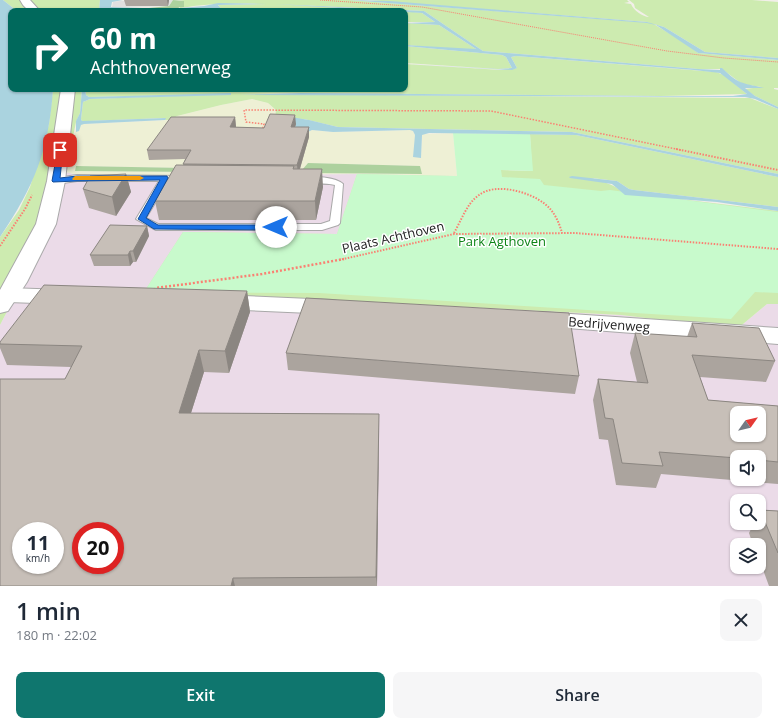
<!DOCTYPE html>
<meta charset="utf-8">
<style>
body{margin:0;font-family:"Open Sans",sans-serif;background:#f6f6f7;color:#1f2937;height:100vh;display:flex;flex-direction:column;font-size:15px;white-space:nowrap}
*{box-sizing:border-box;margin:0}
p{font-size:13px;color:#747a83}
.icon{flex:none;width:22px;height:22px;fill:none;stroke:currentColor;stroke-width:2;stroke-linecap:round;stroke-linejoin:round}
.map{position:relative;height:586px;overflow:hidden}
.panel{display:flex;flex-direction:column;background:#fff;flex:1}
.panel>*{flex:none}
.hud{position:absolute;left:8px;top:8px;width:400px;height:84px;border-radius:8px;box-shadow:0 1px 3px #0004;background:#00695c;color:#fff;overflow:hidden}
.needle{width:26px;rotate:56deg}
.buttons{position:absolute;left:730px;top:406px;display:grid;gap:8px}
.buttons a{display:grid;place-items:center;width:36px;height:36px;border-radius:8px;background:#fff;box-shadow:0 1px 3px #0004;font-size:20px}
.speed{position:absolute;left:12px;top:522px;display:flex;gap:8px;font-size:20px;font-weight:700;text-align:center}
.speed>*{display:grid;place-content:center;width:52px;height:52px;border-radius:50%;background:#fff;box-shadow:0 1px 3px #0004;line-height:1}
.speed small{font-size:10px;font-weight:400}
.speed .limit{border:6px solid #d22;background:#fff;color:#111}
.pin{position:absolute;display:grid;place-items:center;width:34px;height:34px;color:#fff;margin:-17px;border-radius:8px;box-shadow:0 2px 6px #0006}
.me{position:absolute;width:44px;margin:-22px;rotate:270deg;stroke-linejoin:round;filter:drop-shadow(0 0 3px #0008)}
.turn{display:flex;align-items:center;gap:14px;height:84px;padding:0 16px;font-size:18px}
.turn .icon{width:52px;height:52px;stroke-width:2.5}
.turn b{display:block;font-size:28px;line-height:34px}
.round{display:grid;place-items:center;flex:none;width:42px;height:42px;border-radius:8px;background:#f6f6f7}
.summary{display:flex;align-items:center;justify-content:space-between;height:68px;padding:0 16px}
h1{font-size:24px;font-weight:600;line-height:30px}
.action{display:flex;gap:8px;margin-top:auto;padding:8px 16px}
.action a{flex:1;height:46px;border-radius:8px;background:#0f766e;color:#fff;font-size:16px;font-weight:600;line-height:46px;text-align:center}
.action a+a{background:#f6f6f7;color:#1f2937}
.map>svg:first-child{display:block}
.residential{fill:#e0dfdf}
.industrial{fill:#ebdbe8;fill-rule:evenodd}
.farmland{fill:#eef0d5;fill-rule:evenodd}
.grass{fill:#cdebb0}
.forest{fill:#add19e}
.park{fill:#c8facc}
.water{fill:#aad3df}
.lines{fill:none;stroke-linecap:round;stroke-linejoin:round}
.service-casing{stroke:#a9a9a9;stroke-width:2}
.minor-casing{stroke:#a9a9a9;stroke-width:2}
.tertiary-casing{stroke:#a9a9a9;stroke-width:2}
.path-far3{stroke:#fa8072;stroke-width:1;stroke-dasharray:1 1;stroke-linecap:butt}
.path-far2{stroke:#fa8072;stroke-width:1.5;stroke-dasharray:1.5 1.5;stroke-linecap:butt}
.path-far1{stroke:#fa8072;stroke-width:2;stroke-dasharray:1.5 1.5;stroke-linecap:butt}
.path{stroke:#fa8072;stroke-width:2.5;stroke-dasharray:2 2;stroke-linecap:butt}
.service{fill:#fff;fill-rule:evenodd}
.minor{fill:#fff;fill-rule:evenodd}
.tertiary{fill:#fff;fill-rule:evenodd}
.wall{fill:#aba49e;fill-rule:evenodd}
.shaded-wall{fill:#8b8681}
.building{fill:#c7bfb8;stroke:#8b8681;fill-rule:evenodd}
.route{fill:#1a73e8;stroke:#114b97}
.slow{fill:#f59e0b}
.labels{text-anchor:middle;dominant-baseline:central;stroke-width:3;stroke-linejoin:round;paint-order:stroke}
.street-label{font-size:13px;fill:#222;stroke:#fff}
.park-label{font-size:13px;fill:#0c8416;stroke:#fff}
</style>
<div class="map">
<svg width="778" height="586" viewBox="0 0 778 586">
<rect width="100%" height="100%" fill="#f2efe9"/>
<path class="residential" d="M173,0L169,6L112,7L113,2L120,1Z"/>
<path class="industrial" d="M66,172L81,176L357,174L337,234L183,232L388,303L621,315L737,329L767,304H778V586H0V325L52,225ZM737,413H759V435H737ZM737,457H759V479H737ZM737,501H759V523H737ZM21,531H55V565H21ZM81,531H115V565H81ZM737,545H759V567H737Z"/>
<path class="farmland" d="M252,99L268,103L276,110L275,118L296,124L290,140L312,130L333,132L410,130L413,131L415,135V141L421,158L422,134L453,133L457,176L357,174L81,176L66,172L75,131L82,124L170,120L177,116L221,105ZM308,163L419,166L422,174L75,171L76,166L302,170Z"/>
<path class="grass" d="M3,0H100L99,11H17Z
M179,0H349L652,23L685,43L698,53L778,60V88H774V89L778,90V107L755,96L745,89L761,87L742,84L722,69H698L483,51L424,11L274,4L401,11H223L218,5L267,4C238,3 209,3 181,8L211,9L207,11L178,10L184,1Z
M369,0H627L629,2L624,3L631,4C633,10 643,17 649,17L635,8L634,4L629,0H752L778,2V58L705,52L664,27L647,22Z
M405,11L422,13L435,22H405Z
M405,23L439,25L476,49L470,50L405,45Z
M405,46L502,55L506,57L512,68L498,69L405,63Z
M516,56L716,72L724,75L747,94L661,96L301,93L239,94L750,98L778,109V174L572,132L338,127L304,119L275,118L276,110L268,103L252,99L221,105L177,116L170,120H165V118L88,121H82L81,119L83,102L90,99L231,94L89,97L86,95L85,89H405V64L501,70L517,68L511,57Z
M53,89H82L80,113L76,122L66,172L52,225L0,325V237L19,210L30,187L49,124Z
M530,134L576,135L778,177V207L634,190L629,189L617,181L592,178C603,183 613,183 622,192L778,211V304H767L737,329L621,315L388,303L144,292L183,232L337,234L357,174L501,177V170L532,171Z"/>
<path class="forest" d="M173,0L184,1V7H179L178,10L203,9L201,11H145L149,8L169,6Z
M308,163L420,166L422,174L75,171L76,166L302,170Z"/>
<path class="park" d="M453,133L530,134L533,171L501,170L502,177L540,179L544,185L601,191L610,190L778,212V293L755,292L731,319L319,293L144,292L183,232L337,234L357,174L457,176Z"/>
<path class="water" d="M0,0H3L17,11H11V89H53C49,150 34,187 0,237Z
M100,0H123L112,2L111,7L142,8L143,10L99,11Z
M349,0L390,1L647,22L664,27L705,52L778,58V60L698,53L656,25L647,23Z
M218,3L267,4L218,5L223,11H207L211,9L203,8L182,9L181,8L204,6Z
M274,4L424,11L483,51L698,69L720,70V68H722C740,85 740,82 764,88H745L755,96L778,107V109L755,99L745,97L239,95L301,93L661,96H733L747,94L720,73L694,70L516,56L511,57L517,68L512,70L405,64L498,69L512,68L506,57L502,55L405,46V45L476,49L439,25L405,23L435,22L422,13Z
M82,89H85L86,95L89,97L231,93V95L90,99L83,102L81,119L82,121L166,118L165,120L84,124L81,125L79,131L76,132V121L80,113Z
M291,117L309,120L338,127L572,132L778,174V177L576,135L429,133L422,135L421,158L413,157L415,135L413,131L410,130L333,132L312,130L304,134L275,118Z
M572,176L617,181L629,189L634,190L778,207V211L717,202L625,195L612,184L570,178L569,177Z"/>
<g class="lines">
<g class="service-casing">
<path id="service" d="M77,175L186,176L187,178L183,181H168L146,218L158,224H321L330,221L335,185C325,182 311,186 304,180C311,174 337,178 343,184L340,223L338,225L322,230H156L136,219L159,181H77L56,184L52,181L56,178Z"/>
</g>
<g class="minor-casing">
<path id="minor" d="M8,288L65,290L73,292L76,297L73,302L65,304L8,302L0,300V290Z
M219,295L333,300L341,302L344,307L341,312L333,314L219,309L211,307L208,302L211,297Z
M541,312L778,328V344L541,326L533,324L529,319L533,314Z"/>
</g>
<g class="tertiary-casing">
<path id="tertiary" d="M20,0H30L40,11H29L23,5Z
M61,89H75L65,181L56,224L27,282L8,311L0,313V290L36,224L47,181Z"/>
</g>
<path class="path-far3" d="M320,0L422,7L667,51L724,58L778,62"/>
<path class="path-far2" d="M262,131L264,124L246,122L244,110L491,111L681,150"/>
<path class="path-far1" d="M676,149L778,170
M454,233C461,221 467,203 479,195C496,182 530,192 545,204C554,211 559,222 562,233
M0,246L25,209L32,195
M339,260L454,234L575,233L778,249"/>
<path class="path" d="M154,290L156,288L262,274L344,259"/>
<use href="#service" class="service"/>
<use href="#minor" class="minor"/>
<use href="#tertiary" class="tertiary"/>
</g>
<path class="wall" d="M124,0H169L168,6H126Z
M235,117L236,127L264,128L296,124L295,127L309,137L300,169L323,187L316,220H159L155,201L183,165L185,159L149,160L147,150Z
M126,174L131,192L116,216L89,208L83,189Z
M147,226L149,236L136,262H133L130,266H94L90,255Z
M247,291L250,312L229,373L204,372L191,413L379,414L377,586H0L65,379L71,367L7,365L0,348V342Z
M692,323L775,361L766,382L700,377L708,400L778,406V484L661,474L656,488L616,485L608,440L599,439L593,400L598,379L637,382L630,353L635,333L687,337ZM737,457H759V479H737Z
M286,353L579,376L575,394L288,370Z
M760,510L778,511V586H769L759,559V545H753L749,533L754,523H759V513Z"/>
<path class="shaded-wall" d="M167,0H169L168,6Z
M295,115L296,124L292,136L291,127Z
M235,117L236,127L231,137L230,127Z
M309,127V137L298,175L297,165Z
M322,169L323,187L316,220L315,201Z
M126,174L131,192L116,216L112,197Z
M147,226L149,236L136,262L133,251Z
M130,251L133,262L130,266L128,255Z
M247,291L250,312L229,373L225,351Z
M199,350L204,372L184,435L179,413Z
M379,414V436L377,586L376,577Z
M233,578L235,586H231Z"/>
<path class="building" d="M270,114L295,115L291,127H309L297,165L183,164L191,150H147L171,117H235L230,127L264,128Z
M176,165L294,166L293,169H322L315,201H155Z
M126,174L112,197L83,189L90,176Z
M110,225L147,226L133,251H130L128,255H90Z
M44,285L247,291L225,351L199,350L179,413L379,414L376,577L233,578L231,586H0V379H65L82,346L0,344V342ZM21,531H55V565H21ZM81,531H115V565H81Z
M306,298L569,313L579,376L286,353Z
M692,323L759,328L775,361L692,355L708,400L778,406V462L759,460V457H737V458L659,452L663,466L622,463L613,419L605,418L598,379L648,383L635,333L697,337ZM737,413H759V435H737Z
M760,510L778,511V553Z"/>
<path class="route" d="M58,148L63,150L60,178L77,176H167L168,178L146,218L158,225H276L280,227L276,230L154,229L138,219L160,180L77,181L53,182L52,181Z"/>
<path class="slow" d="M75,176H140L144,178L140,180H73L72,179Z"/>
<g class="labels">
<g class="street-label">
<text transform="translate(393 237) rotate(-13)">Plaats Achthoven</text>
<text transform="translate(609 324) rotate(4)">Bedrijvenweg</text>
</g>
<g class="park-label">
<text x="502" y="241">Park Agthoven</text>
</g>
</g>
</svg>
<div class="buttons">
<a><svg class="needle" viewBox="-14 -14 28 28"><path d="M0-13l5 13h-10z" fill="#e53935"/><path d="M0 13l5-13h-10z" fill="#747a83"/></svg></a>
<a><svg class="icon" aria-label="sound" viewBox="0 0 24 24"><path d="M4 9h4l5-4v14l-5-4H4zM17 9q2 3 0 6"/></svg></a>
<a><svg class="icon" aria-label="search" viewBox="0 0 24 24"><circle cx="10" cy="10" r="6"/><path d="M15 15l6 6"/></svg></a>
<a><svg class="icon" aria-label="layers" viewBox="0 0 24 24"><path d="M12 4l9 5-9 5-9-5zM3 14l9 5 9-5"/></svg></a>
</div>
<div class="speed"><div>11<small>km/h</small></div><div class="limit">20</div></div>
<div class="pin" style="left:60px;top:150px;background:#d93025"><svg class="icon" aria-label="arrive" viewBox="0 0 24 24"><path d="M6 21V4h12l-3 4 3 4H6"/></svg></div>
<svg class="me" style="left:276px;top:227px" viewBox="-20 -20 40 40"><circle r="19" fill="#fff"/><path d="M0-13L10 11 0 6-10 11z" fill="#1a73e8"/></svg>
<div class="hud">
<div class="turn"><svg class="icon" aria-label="right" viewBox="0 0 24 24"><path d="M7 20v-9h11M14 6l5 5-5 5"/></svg><div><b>60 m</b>Achthovenerweg</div></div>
</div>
</div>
<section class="panel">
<div class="summary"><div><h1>1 min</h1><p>180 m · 22:02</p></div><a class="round"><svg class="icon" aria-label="close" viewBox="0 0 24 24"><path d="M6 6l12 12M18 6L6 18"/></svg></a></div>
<div class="action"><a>Exit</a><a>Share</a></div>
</section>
